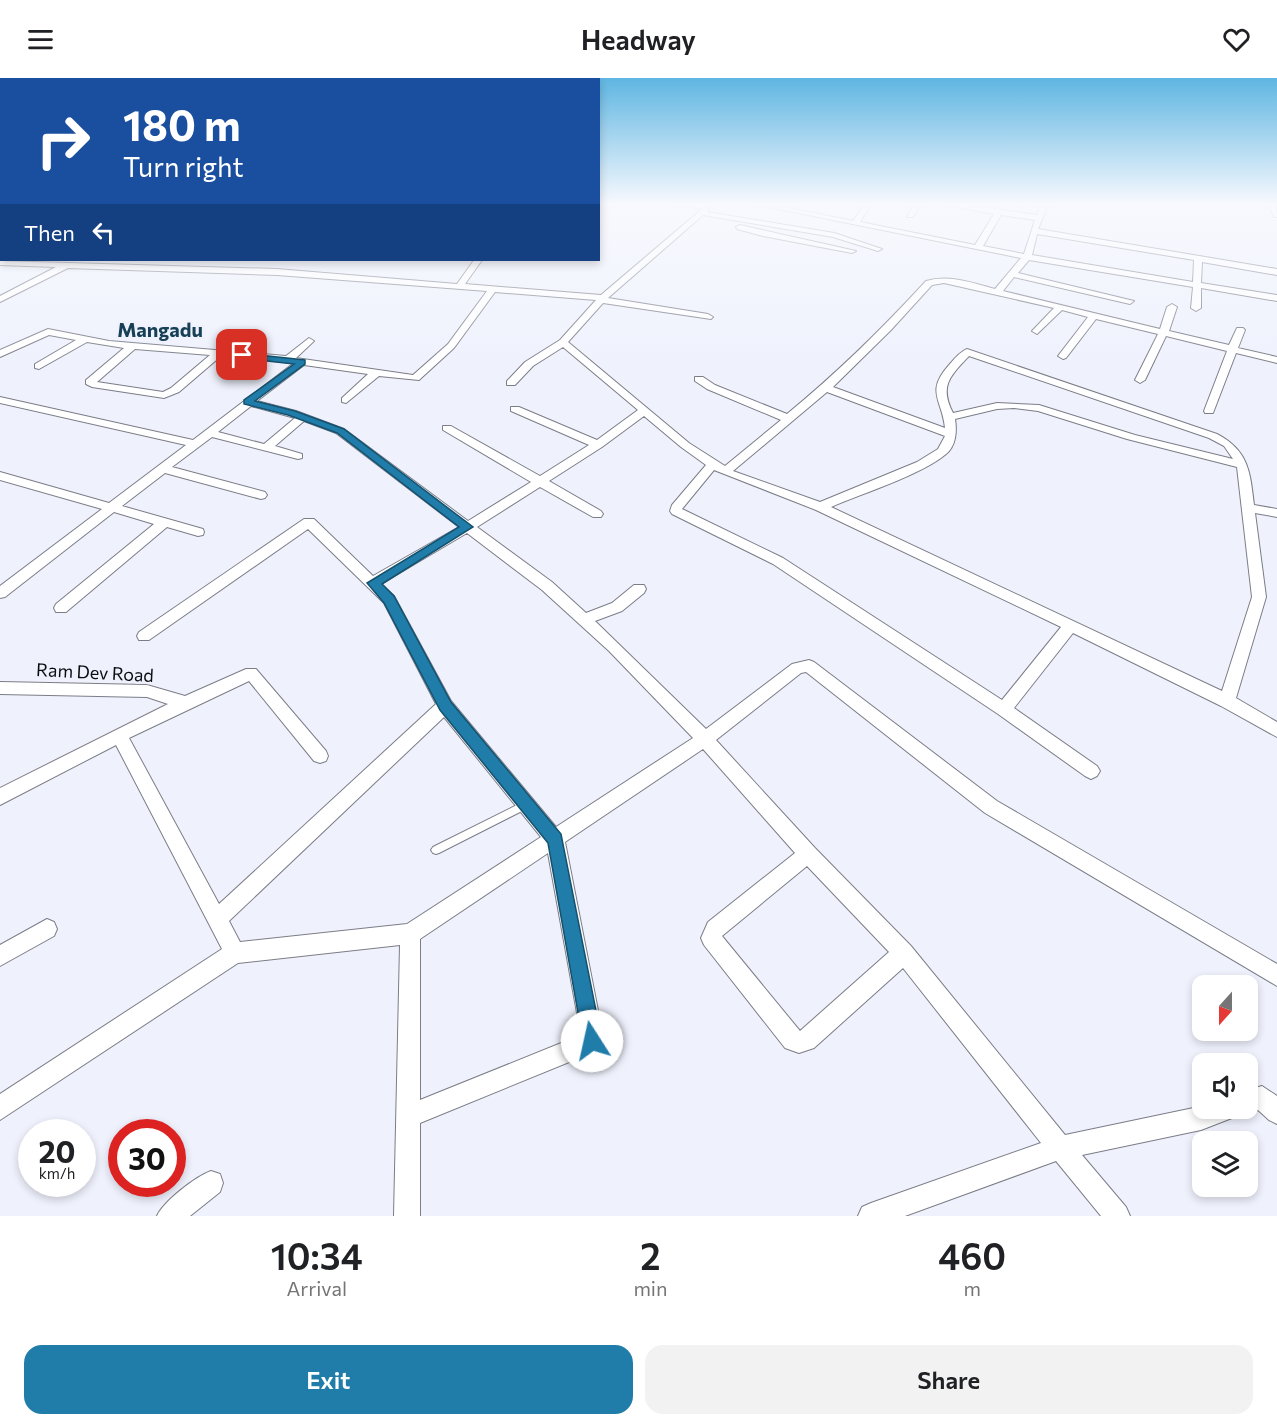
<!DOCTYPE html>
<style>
body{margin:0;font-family:Commissioner,sans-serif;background:#f2f2f2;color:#202124;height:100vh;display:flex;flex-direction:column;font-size:22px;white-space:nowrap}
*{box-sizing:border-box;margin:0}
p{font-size:20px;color:#757577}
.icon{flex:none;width:33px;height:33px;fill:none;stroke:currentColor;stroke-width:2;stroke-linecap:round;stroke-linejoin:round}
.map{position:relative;height:1138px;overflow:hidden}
.drawer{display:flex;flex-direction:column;background:#fff;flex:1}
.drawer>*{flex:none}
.guide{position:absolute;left:0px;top:0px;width:600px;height:183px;box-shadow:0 3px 9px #0003;background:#1a4fa0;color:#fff;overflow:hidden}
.needle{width:39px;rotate:201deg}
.buttons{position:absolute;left:1192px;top:897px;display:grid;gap:12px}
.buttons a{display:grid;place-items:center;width:66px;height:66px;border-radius:12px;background:#fff;box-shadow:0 3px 9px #0003;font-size:30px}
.speed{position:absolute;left:18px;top:1041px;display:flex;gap:12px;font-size:30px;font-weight:700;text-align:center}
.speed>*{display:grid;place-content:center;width:78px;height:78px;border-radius:50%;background:#fff;box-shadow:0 3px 9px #0003;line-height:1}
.speed small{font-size:15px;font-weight:400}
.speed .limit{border:9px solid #d22;background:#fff;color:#111}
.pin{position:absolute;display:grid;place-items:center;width:51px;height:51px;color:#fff;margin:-26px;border-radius:12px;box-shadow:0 3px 9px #0006}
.me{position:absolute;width:66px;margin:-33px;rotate:350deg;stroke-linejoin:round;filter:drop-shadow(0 0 4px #0008)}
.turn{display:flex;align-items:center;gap:21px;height:126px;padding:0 24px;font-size:27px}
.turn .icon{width:78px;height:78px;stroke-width:2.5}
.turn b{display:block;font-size:42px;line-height:51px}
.then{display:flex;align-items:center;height:57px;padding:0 24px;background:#0003;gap:12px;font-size:22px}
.eta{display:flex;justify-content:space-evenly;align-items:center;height:102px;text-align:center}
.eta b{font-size:36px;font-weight:600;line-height:42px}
.primary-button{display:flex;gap:12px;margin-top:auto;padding:12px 24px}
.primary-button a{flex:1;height:69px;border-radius:18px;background:#207ca9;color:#fff;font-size:24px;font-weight:600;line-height:69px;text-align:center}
.primary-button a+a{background:#f2f2f2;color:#202124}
header{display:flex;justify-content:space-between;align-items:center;height:78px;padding:0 24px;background:#fff;font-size:27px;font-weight:600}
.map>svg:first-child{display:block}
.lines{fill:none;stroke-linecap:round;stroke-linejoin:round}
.lane-casing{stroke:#7b7d87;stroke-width:2}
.street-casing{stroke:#7b7d87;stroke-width:2}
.primary-casing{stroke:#7b7d87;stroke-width:2}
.lane{fill:#fff;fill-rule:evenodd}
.street{fill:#fff;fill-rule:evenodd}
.primary{fill:#fff;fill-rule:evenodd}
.route{fill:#207ca9;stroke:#15516e;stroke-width:1.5}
.labels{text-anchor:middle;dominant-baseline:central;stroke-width:4.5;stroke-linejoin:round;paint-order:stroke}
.street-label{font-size:18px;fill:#0c0d11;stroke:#eff2fd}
.far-district-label{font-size:20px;font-weight:bold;fill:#174057;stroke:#eff2fd}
</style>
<header><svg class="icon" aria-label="menu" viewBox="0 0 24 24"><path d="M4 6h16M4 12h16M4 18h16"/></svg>Headway<svg class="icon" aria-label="heart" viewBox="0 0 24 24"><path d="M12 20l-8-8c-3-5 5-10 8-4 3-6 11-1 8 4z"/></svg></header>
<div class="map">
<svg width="1277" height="1138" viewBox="0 0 1277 1138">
<rect width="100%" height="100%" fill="#eff2fd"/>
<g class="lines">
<g class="lane-casing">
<path id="lane" d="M525,723L528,724L529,727L528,730L439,775L436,776L433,775L431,772L433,769Z"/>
</g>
<g class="street-casing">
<path id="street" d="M678,127H711L707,134L834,155L882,171L878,173L833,159L703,137L608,220L708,236L713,239L711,241L603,225L568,264L689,365L725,388L781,342L707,311L695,303V299H703L715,307L787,336C837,295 882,251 926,203C949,196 973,205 995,211L1021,180L758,127H774L853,143L864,127H871L860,144L975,167L994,136L945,127H967L1037,137L1041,127H1048L1038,151L1277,191V197L1202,184L1201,205L1277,217V223L1201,210V230L1196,233L1191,230L1193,209L1029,182L1018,195L1134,223L1130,226L1014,199L1003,213L1160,251L1167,229L1172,226L1177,229L1169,253L1229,267L1237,250H1243L1245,252L1238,270L1277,279V285L1236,275L1213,335H1205L1204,333L1227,273L1166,258L1145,302L1140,305L1135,302L1158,256L1096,241L1066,280L1063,281L1058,278L1088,239L1062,232L1037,256L1032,253L1054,230L944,205L932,207L891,252L833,309L945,350C942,321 925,314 949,287C954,281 960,274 967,271L1217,356C1249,373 1250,394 1254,427L1277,431V439L1255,435L1266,519L1236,620L1277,644V659L1221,628L1073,555L1014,630L1097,688L1100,693L1097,698L1091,701L1085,698L998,636L773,486L672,436L670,433L672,427L706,387L681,369L644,338L602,369L549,403L601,433L603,436L601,439H593L540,409L477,449L552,504L586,535L612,525L634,507H644L646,511L644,515L622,533L595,543L706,651L792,586L809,582L814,584L997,723L1277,886V908L985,735L806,594L801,595L716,662L815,770L911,868L1065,1057L1203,1028V1030H1248V1012L1262,1008L1277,1018V1046L1269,1042L1258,1032L1248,1036L1240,1032L1237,1038L1201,1052L1082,1077L1126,1129L1130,1138H1101L1056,1083L905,1138H858L862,1129L871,1125L1041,1065L903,890L814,970L799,975L785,970L704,867L701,860L708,844L795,775L703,671L565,764L604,963L601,971L420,1045V1138H394L400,867L238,885L0,1042V1016L222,871L116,667L0,727V710L168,626L147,619L0,616V604L147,607L185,618L246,591H256L326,673L328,678L326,683L320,685L314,683L249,603L129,660L219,826L436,626L384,525L308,451L149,562H139L137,558L139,554L304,441H314L373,498L459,449L336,355L304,343L275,368L302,376V380L298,381L212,359L172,389L265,414L267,417L265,420L261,421L165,395L122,428L203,451L204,454L203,457L198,458L167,449L66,534H56L54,530L56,526L154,446L114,434L5,519L0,520V508L102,431L0,402V394L109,425L186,367L0,325V319L193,362L294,285L221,278L179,314L164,320L92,309L86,306V302L124,270L87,264L39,291L35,290V286L76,262L49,257L0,279V272L48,251L109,263L286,278L309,260L314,263L296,280L413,297L448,266L487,213L277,197L68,190L0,224V218L56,189L0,187V183L277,191L457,206L474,182H482L465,206L601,217L702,131ZM1001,137L1035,142L1024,176L983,168ZM1037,156L1194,182L1193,204L1032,177ZM495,214L596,222L560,262L525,284L507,303V307H515L533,288L563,269L638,332L597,362L519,329H511V333L589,367L540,398L451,348H443V352L531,404L468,443L344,351L296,333L257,323L304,287L368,296L342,320V324L346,325L379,298L419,302L454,270ZM135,271L210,277L171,310L163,314L97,304ZM969,278L1209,360L1224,368L1233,381L1135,357L1039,327L997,325L953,335C939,308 950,298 969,278ZM827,314L945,358L938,371L917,384L820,424L733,393ZM251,328L295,340L264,366L218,354ZM1014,330L1038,333L1127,361L1237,389L1252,519L1222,613L831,429C861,416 923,396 946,376C956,368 957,353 955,341L997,331ZM714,392L816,432L1061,549L1002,622L783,480L682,431ZM467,455L542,512L609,573L693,660L556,749L451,623L394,518L381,506ZM444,639L541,759L407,846L240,864L229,843ZM548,775L581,957L420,1022V861ZM807,788L889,874L800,953L722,858Z
M914,127H921L913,139H907Z
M1269,127H1276L1277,139H1274Z
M740,147L856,173L852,175L763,158L737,151L736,149Z
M47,841L54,844L57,851L54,858L0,888V867Z
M211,1093L220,1096L223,1105L220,1114L190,1138H157C164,1123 195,1099 211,1093Z"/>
</g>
<g class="primary-casing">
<path id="primary" d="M2,176V182H7L0,185Z"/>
</g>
<use href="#lane" class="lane"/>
<use href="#street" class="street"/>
<use href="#primary" class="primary"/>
</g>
<linearGradient id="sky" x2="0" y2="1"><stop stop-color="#5fb6e2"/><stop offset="0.44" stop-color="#f8f9fe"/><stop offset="1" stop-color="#f8f9fe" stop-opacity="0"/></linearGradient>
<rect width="1277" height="287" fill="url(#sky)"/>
<path class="route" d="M239,275L305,282V286L255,323L295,333L344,351L473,449L382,506L394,518L451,624L561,756L602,963L600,970L592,973L585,970L583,963L548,765L440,632L384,525L367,505L459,449L337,355L288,337L244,326V322L294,286L242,280L239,279Z"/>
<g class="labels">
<g class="street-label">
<text transform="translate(95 594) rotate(3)">Ram Dev Road</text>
</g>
<g class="far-district-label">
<text x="160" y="251">Mangadu</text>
</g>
</g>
</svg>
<div class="buttons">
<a><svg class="needle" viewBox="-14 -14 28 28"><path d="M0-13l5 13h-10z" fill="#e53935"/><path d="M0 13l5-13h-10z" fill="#757577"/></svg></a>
<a><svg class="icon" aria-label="sound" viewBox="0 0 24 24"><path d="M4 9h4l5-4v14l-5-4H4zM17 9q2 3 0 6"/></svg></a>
<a><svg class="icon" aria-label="layers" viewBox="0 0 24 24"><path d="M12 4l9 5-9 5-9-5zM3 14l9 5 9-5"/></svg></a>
</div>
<div class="speed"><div>20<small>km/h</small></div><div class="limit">30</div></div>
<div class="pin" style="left:242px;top:277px;background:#d93025"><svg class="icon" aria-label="arrive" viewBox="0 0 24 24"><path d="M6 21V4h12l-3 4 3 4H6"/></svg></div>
<svg class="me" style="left:592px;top:963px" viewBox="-20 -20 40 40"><circle r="19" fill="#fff"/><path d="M0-13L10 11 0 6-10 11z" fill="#207ca9"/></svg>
<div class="guide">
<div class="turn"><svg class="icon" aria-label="right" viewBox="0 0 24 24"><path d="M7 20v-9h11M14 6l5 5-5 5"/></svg><div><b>180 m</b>Turn right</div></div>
<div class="then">Then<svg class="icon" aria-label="left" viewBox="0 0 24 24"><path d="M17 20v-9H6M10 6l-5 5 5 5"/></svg></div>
</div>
</div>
<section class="drawer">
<div class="eta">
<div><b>10:34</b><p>Arrival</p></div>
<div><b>2</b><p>min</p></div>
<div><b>460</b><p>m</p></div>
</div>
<div class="primary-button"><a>Exit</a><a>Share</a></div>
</section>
